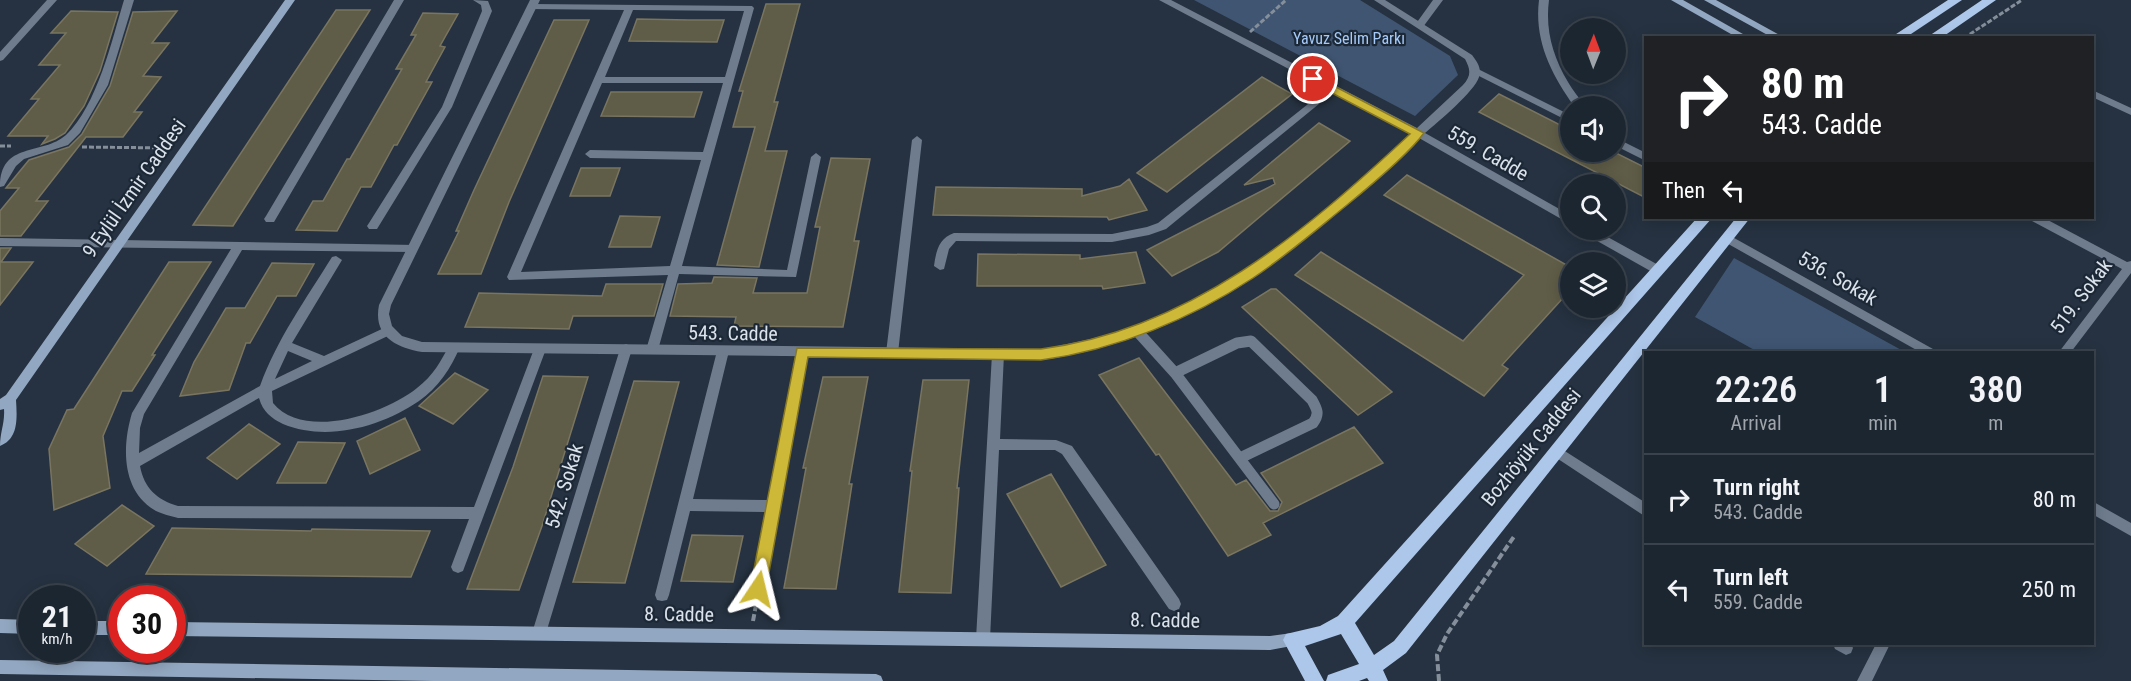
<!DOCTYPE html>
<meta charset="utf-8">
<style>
body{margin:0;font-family:"Roboto Condensed",sans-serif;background:#252e39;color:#f1f3f6;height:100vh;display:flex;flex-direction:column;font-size:22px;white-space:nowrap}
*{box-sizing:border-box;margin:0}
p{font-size:20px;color:#a0a5ab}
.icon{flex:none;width:33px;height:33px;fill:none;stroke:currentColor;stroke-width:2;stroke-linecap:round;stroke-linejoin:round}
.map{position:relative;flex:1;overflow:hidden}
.sheet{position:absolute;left:1644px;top:351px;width:450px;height:294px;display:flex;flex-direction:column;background:#1c2631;border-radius:0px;box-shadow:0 3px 15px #0003,0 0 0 2px #3a434d}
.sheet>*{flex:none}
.banner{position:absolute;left:1644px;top:36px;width:450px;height:183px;border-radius:0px;box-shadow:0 3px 15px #0003,0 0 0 2px #3a434d;background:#202124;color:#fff;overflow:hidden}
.needle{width:39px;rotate:1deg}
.buttons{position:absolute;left:1560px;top:18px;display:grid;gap:12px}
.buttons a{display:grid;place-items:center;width:66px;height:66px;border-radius:50%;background:#1c2631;box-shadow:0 3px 15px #0003,0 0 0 2px #3a434d;font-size:30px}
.speed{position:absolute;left:18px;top:585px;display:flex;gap:12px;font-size:30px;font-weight:700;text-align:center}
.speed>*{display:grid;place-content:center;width:78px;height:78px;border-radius:50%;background:#1c2631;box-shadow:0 3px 15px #0003,0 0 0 2px #3a434d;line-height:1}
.speed small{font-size:15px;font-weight:400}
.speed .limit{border:9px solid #d22;background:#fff;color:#111}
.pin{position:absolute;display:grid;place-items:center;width:51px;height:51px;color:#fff;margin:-26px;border:3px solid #fff;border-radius:50%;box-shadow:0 2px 6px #0007}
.me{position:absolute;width:66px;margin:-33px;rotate:10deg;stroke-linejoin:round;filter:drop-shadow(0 0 4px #0008)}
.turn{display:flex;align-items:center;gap:21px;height:126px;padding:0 18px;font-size:27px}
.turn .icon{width:78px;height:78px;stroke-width:2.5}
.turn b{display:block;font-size:42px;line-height:51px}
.then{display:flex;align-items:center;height:57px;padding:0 18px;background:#0003;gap:12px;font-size:22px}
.eta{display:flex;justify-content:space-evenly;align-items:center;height:102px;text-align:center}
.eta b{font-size:36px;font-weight:600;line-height:42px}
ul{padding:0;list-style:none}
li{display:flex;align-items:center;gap:18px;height:90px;padding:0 18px;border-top:2px solid #3a434d}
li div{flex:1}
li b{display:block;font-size:22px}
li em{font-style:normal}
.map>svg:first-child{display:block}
.green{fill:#3f5572}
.building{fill:#5f5c47;stroke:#797560;stroke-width:1.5}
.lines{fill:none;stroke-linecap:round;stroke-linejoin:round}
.path-far1{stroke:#858f9b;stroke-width:3;stroke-dasharray:5 2;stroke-linecap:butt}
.path{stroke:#858f9b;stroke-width:4;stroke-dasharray:7 3;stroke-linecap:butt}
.service{stroke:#6f7c8d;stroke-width:11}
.minor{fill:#6f7c8d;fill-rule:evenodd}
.tertiary{fill:#6f7c8d;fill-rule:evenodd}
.secondary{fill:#92a7c1;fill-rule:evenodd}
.primary{fill:#adc7ea;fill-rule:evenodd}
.route{fill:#ceb837;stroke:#867824;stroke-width:1.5}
.labels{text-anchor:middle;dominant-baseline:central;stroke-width:4.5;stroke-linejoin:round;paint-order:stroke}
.far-park-label{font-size:16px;fill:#a6cbfa;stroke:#1c2836}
.street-label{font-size:20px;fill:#dae2eb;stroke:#1c2836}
</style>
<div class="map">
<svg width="2131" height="681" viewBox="0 0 2131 681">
<rect width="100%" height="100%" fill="#263241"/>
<path class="green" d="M1194,0H1360L1450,56L1458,75L1415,116Z
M1734,258L1905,352H1758L1695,317Z"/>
<path class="building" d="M766,4H800L774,102H778L765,151H787L759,267L717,265L755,127H733L743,91H739Z
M336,10H370L233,226L193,225Z
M71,11L118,12L100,71L84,106L65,133L55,139L42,144L48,136H8L39,99H31L60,65H39L66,33H51Z
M177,11L152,43H169L143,76L161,77L134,112H142L123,137H86L36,201H48L21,236H0V211L19,188H6L29,160L69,147L82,134L110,86L133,12Z
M423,13L458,14L440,46L445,47L426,82H432L397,145H394L371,187H361L337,231L296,230L313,201H323L347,159H350L402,69H396L416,35H411Z
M637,19L689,20H724L717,42L629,41Z
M554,20H589L509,202L481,274H438L459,231H456L474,190Z
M1262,77L1292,94L1167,192L1137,173Z
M611,92H702L694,117L601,116Z
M1499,94L1570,130V152H1614L1646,168V198L1479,112Z
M1319,123L1350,141L1218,252L1172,276L1147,250L1275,184L1273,178L1244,185Z
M831,158L870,159L854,241H859L843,327L734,326L736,317L670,316L678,284L712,283L714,277L757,278L753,293H807L820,227H815Z
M581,168H620L610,196H570Z
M1407,175L1570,267V303L1563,298L1502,365L1508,369L1484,396L1295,275L1321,252L1463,341L1524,275L1384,195Z
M1129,179L1147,210L1109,220L1107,217L933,215L936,187L1082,189V196L1120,186Z
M620,216L660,217L651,247H609Z
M0,248H11L1,262H33L0,305Z
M1136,252L1145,283L1103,289L1102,286H977L978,254L1080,255V259Z
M169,262H211L152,355H155L132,391H122L103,436L110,488L54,510L49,449L67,410L74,409Z
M272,263L314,264L296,296H277L250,343H246L229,390L180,396L194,362L226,308H245Z
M606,284H663L654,316H573L569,329L465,327L479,293L602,296Z
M1271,289H1276L1392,392L1358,415L1242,307Z
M1139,358L1236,485L1246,480L1270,511H1278L1282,502L1261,473L1354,427L1383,463L1263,523L1271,535L1228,556L1159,454L1156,455L1099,375Z
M455,373L488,390L453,424L419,406Z
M543,376L588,377L542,526L519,590L467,589L513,467Z
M823,377H868L849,484H852L836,589L784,588L806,468H803Z
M923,380H969L957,488H959L951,593L899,592L912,471H910Z
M634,381L679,382L625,583L573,582Z
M405,418L420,450L370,474L357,441Z
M249,424L280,444L237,479L207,458Z
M298,442L345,443L326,483H277Z
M1051,474L1106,565L1061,587L1007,494Z
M122,505L154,526L107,566L75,544Z
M172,528L311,531L312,529L430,531L411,577L146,574Z
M692,535L743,536L733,582L681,581Z"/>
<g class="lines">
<path class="path-far1" d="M1250,32L1286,0
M1964,38L2022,0
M0,146H11
M82,147L170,148"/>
<path class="path" d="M753,621L756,605
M1439,681L1437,655L1447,634L1515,535"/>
<path class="service" d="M1137,331L1175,373L1274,504
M1175,373L1237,343L1251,341L1312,400C1317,409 1320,414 1313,423L1240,458"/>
<path class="minor" d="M124,0H134L108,85L80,133L68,145L24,159L16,166L4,186L0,187C0,141 42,156 66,135C97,106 112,40 124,0Z
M394,0H404L274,222H266L264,219L266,216Z
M473,0L488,1L492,11L452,107L377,229H369L367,226L369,223L442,107L482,11L481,5Z
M1433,0H1443L1423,27H1417L1415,25Z
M1539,0H1549C1545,30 1553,57 1568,82C1573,91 1580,98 1584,106H1574C1551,74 1534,40 1539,0Z
M532,4L752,6L754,8L682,266L787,270L811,157L816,153L821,157L796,277L679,274L658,350L656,353H648L646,350L668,275L509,280L507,277L624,10L529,9L527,7ZM633,10L744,11L725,77H605ZM602,83H723L703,152L590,150L585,154L590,158L701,160L670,266L521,272Z
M1476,68L1570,115V122L1473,73L1471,71Z
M1332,85L1337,88L1336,90L1166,229L1149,235L1112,242L956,241L949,249L944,269L940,270L934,266C936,251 939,238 954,233L1112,234L1147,227L1158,223Z
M2092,90L2131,108V115L2092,97Z
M917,136L922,140L898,353L896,356H888L886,353L912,140Z
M1616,138L1646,153V161L1616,146Z
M2030,218H2044L2127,262L2131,261V273L2071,352H2059L2122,269L2032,221Z
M1727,234L1933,349L1935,352H1920L1723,241L1721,238L1723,235Z
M0,238L416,245L418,248L412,252L242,250L144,414L140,428L139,453L260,386C277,339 306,299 332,257L336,256L342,260L292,343L324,356L384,328H392L394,331L392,334L272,391L273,403C304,441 385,414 417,388C433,376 441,361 450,344H458L460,347C451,368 438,388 419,401C381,427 327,442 283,424C271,418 263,412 259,398L140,466C144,488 157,500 178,506L474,507L534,349L536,346H544L546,349L463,571L458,573L453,571L451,567L469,519L178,518C171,516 162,514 156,511C121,491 122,446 132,413L231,249L0,246ZM288,351L312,361L275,379Z
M626,344L630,346L632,349L546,633L544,638L539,640L534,638L532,633L620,349L622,346Z
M723,346L727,348L729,351L693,499L768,500L796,352L798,349H806L808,352L765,589L763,594L758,595L753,594L751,589L766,512L690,511L669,595L667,600L662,601L657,600L655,595L717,351L719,348Z
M998,349L1002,351L1004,354L1000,439L1056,440L1072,446L1179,599L1181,604L1179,609L1174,611L1169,609L1062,454L1055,450H999L990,639L988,644L983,646L978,644L976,639L992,354L994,351Z
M1557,446L1646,503V517L1552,455L1551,451L1552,447Z
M2092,501L2131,523V536L2092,514Z
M1833,644H1851L1853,648L1851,653L1846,655L1835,649Z
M1876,644H1890L1872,681H1857Z"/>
<path class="tertiary" d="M47,0H57L3,60L0,61V52Z
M530,0H540L391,305L389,314L392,326L402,336L422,342L1041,349C1074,343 1107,336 1139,325C1245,286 1329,207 1411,134L1159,0H1171L1417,128L1463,85C1471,76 1471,70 1465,59L1374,0H1385L1472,55C1477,62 1482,68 1479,77C1475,91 1438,122 1425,133L1570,215V224L1419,138C1337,213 1253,291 1147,331C1113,344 1077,352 1041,359L422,352C395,347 373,336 379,305Z
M1581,230H1595L1662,267L1664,270L1658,274L1654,273L1583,233Z"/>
<path class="secondary" d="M285,0H295L16,400C17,417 19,439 0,446C0,432 5,423 4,409L0,410V399L6,395Z
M1671,0H1683L1750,38H1738Z
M1704,0H1716L1785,38H1773Z
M0,619L32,620V634L0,633Z
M82,621H122V635H82Z
M172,622L1270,636L1292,633L1297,635L1299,640L1297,645L1270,650L172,636Z
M0,660L876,674L881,676L883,681H433L0,674Z"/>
<path class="primary" d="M1948,0H1962L1905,38H1890Z
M1982,0H1996L1941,38H1926Z
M1697,218H1712L1355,623L1374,655L1394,641L1736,218H1750L1406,653L1383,670L1388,681H1369L1367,678L1359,681H1326L1328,675L1359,664L1341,634L1305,646L1324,681H1305L1283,640L1286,634L1320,626L1338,616Z"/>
</g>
<path class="route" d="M1313,75L1424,133C1408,155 1369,187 1347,205C1316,230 1286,256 1253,278C1191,319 1116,350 1041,360L808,357L766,589L764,594L758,596L753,594L750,589L797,348L1041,349C1189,330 1305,232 1410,134L1309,81V76Z"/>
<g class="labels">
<g class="far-park-label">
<text x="1349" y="38">Yavuz Selim Parkı</text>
</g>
<g class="street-label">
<text transform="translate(1488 153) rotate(30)">559. Cadde</text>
<text transform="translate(134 188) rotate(-55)">9 Eylül İzmir Caddesi</text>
<text transform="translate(1838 278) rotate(30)">536. Sokak</text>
<text transform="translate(2081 296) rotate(-53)">519. Sokak</text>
<text transform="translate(733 333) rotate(1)">543. Cadde</text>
<text transform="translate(1531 447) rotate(-51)">Bozhöyük Caddesi</text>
<text transform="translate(564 486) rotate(-73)">542. Sokak</text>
<text transform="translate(679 614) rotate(1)">8. Cadde</text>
<text transform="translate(1165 620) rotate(1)">8. Cadde</text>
</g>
</g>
</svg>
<div class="buttons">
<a><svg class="needle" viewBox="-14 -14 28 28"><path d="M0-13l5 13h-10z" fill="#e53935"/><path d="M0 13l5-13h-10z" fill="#a0a5ab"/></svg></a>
<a><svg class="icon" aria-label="sound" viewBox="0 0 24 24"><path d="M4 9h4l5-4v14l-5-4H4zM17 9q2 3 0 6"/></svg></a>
<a><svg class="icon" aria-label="search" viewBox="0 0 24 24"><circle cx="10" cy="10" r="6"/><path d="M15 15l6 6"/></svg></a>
<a><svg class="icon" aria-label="layers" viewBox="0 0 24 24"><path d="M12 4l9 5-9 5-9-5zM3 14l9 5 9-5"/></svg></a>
</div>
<div class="speed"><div>21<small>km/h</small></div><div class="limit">30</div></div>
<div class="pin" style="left:1313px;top:79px;background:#d93025"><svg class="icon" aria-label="arrive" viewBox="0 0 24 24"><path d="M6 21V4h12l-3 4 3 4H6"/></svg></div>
<svg class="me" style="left:758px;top:589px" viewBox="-20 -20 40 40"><path d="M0-17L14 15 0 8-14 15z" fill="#ceb837" stroke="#fff" stroke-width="4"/></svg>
<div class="banner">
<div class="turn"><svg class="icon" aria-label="right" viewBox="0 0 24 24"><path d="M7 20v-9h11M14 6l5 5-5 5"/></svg><div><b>80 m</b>543. Cadde</div></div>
<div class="then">Then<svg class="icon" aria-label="left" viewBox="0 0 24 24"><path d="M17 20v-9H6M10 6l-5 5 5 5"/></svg></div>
</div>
<section class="sheet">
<div class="eta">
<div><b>22:26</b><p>Arrival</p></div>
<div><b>1</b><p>min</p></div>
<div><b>380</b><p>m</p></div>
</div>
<ul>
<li><svg class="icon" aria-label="right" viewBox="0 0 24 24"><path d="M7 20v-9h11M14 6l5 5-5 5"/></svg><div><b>Turn right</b><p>543. Cadde</p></div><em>80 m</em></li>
<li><svg class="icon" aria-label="left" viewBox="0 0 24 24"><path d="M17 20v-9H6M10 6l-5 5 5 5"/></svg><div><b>Turn left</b><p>559. Cadde</p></div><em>250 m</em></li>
</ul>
</section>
</div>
